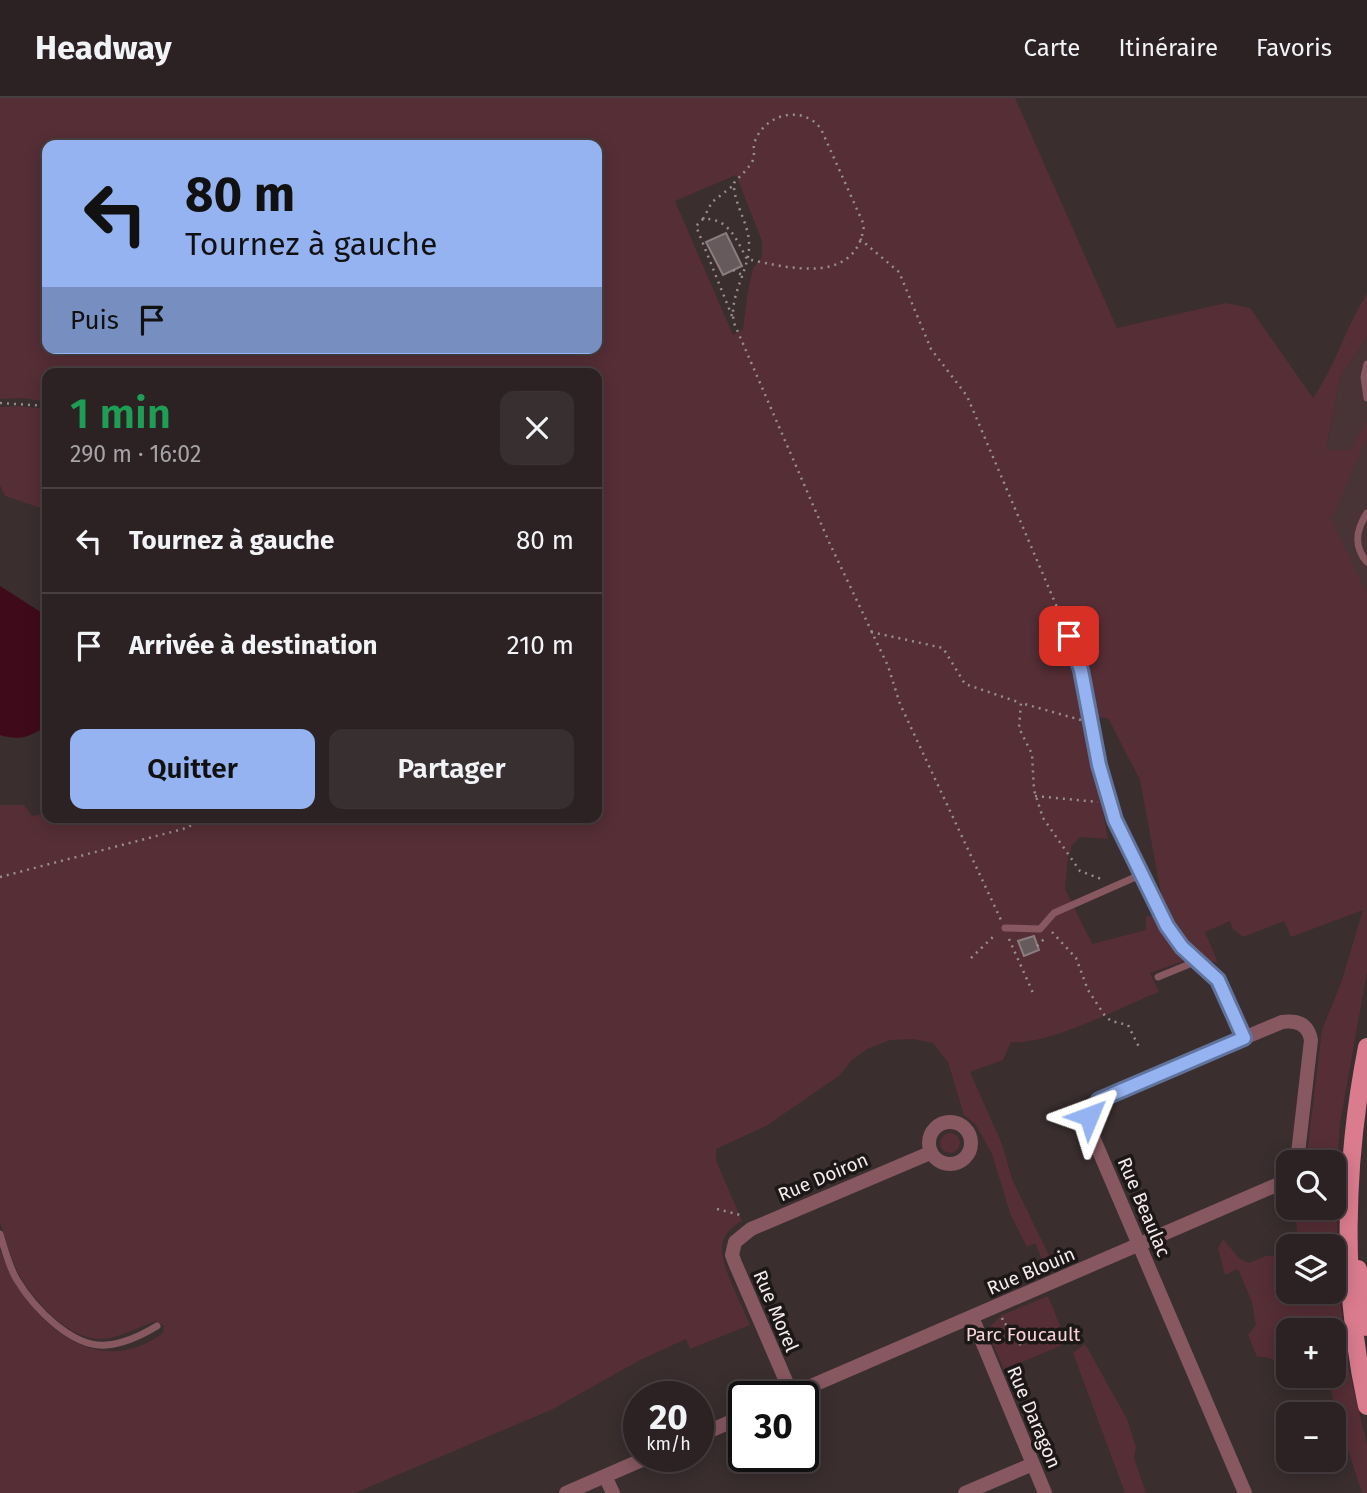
<!DOCTYPE html>
<html lang="fr">
<meta charset="utf-8">
<style>
body{margin:0;font-family:"Fira Sans",sans-serif;background:#382f30;color:#f1f3f6;height:100vh;display:flex;flex-direction:column;font-size:26px;white-space:nowrap}
*{box-sizing:border-box;margin:0}
p{font-size:23px;color:#a6a4a6}
.icon{flex:none;width:38px;height:38px;fill:none;stroke:currentColor;stroke-width:2;stroke-linecap:round;stroke-linejoin:round}
.map{position:relative;flex:1;overflow:hidden}
.details{position:absolute;left:42px;top:270px;width:560px;height:455px;display:flex;flex-direction:column;background:#2c2223;border-radius:14px;box-shadow:0 4px 18px #0003,0 0 0 2px #483f41}
.details>*{flex:none}
.hud{position:absolute;left:42px;top:42px;width:560px;height:214px;border-radius:14px;box-shadow:0 4px 18px #0003,0 0 0 2px #483f41;background:#95b2f1;color:#111;overflow:hidden}
.fabs{position:absolute;left:1276px;top:1052px;display:grid;gap:14px}
.fabs a{display:grid;place-items:center;width:70px;height:70px;border-radius:14px;background:#2c2223;box-shadow:0 4px 18px #0003,0 0 0 2px #483f41;font-size:35px}
.speed{position:absolute;left:623px;top:1283px;display:flex;gap:14px;font-size:35px;font-weight:700;text-align:center}
.speed>*{display:grid;place-content:center;width:91px;height:91px;border-radius:50%;background:#2c2223;box-shadow:0 4px 18px #0003,0 0 0 2px #483f41;line-height:1}
.speed small{font-size:18px;font-weight:400}
.speed .limit{border:4px solid #111;border-radius:10px;background:#fff;color:#111}
.pin{position:absolute;display:grid;place-items:center;width:60px;height:60px;color:#fff;margin:-30px;border-radius:14px;box-shadow:0 4px 10px #0006}
.me{position:absolute;width:77px;margin:-38px;rotate:46deg;stroke-linejoin:round;filter:drop-shadow(0 0 5px #0008)}
.turn{display:flex;align-items:center;gap:24px;height:147px;padding:0 28px;font-size:32px}
.turn .icon{width:91px;height:91px;stroke-width:2.5}
.turn b{display:block;font-size:49px;line-height:60px}
.then{display:flex;align-items:center;height:66px;padding:0 28px;background:#0003;gap:14px;font-size:26px}
.round{display:grid;place-items:center;flex:none;width:74px;height:74px;border-radius:14px;background:#382f30}
.headline{display:flex;align-items:center;justify-content:space-between;height:119px;padding:0 28px}
h1{font-size:42px;font-weight:600;line-height:52px;color:#1e9e55}
.primary-button{display:flex;gap:14px;margin-top:auto;padding:14px 28px}
.primary-button a{flex:1;height:80px;border-radius:14px;background:#95b2f1;color:#111;font-size:28px;font-weight:600;line-height:80px;text-align:center}
.primary-button a+a{background:#382f30;color:#f1f3f6}
ul{padding:0;list-style:none}
li{display:flex;align-items:center;gap:21px;height:105px;padding:0 28px;border-top:2px solid #483f41}
li div{flex:1}
li b{display:block;font-size:26px}
li em{font-style:normal}
header{display:flex;align-items:center;gap:42px;box-sizing:border-box;height:98px;padding:0 35px;background:#2c2223;border-bottom:2px solid #483f41}
header strong{font-size:33px}
nav{display:flex;gap:38px;margin-inline-start:auto;font-size:24px}
.map>svg:first-child{display:block}
.built{fill:#483437}
.green{fill:#562e36;fill-rule:evenodd}
.water{fill:#3f0b1a}
.building{fill:#675a5c;stroke:#8b7d7f;stroke-width:2}
.lines{fill:none;stroke-linecap:round;stroke-linejoin:round}
.path{stroke:#988e8f;stroke-width:2.5;stroke-dasharray:2 5;stroke-linecap:butt}
.lane{stroke:#875860;stroke-width:7}
.street{stroke:#875860;stroke-width:14}
.primary{stroke:#db7c8e;stroke-width:18}
.route-casing{stroke:#61749d;stroke-width:18}
.route{stroke:#95b2f1;stroke-width:12}
.labels{text-anchor:middle;dominant-baseline:central;stroke-width:7;stroke-linejoin:round;paint-order:stroke}
.street-label{font-size:19px;fill:#f4eced;stroke:#1d1818}
.park-label{font-size:19px;fill:#f9d2d7;stroke:#1d1818}
</style>
<header>
<strong>Headway</strong>
<nav><a>Carte</a><a>Itinéraire</a><a>Favoris</a></nav>
</header>
<div class="map">
<svg width="1367" height="1395" viewBox="0 0 1367 1395">
<rect width="100%" height="100%" fill="#3a2e2f"/>
<path class="built" d="M1367,239V508L1331,425L1326,353L1340,280Z"/>
<path class="green" d="M0,0H1015L1117,230L1226,205L1250,210L1313,300C1336,268 1345,229 1367,196V239L1340,280L1326,352H1352L1367,322V337L1334,416L1330,419L1367,496V874L1340,1025L1336,1092L1339,1196L1349,1272L1367,1347V1395H1362L1337,1318L1328,1278H1334V1232H1288V1278H1294L1286,1281C1282,1268 1273,1257 1257,1259L1248,1237L1256,1227L1252,1204L1238,1171L1225,1177L1218,1150L1223,1141L1239,1160L1249,1165L1266,1158L1288,1157V1194H1334V1148H1296L1298,1143L1295,1110H1334V1064H1306L1322,932L1341,885L1363,812L1291,839L1284,823L1243,839L1232,830L1230,823L1205,834L1218,865L1204,862L1180,841L1173,851L1183,863L1150,875L1159,894C1120,909 1051,947 1011,944L1003,962L970,974L1002,1046L1012,1081L1056,1172L1048,1176L1035,1145L1027,1149L1010,1115L992,1056L976,1027L964,1017L948,964L933,945L913,941L890,942L867,951L851,963L839,978L766,1028L716,1051V1062L742,1123C733,1128 723,1136 722,1148C720,1168 743,1208 750,1227L690,1251L686,1241L640,1262L553,1311L355,1395H0V1152C24,1218 92,1287 163,1235L164,1228L156,1223C141,1228 125,1237 110,1240C75,1248 38,1208 21,1180C11,1164 7,1143 0,1125V707H24L32,718L47,715V719H78L79,723L92,722L100,727L122,719H597V275H47V304L24,300L0,301ZM47,47H597V250H47ZM736,77L762,143V159L753,170L747,198L743,231L733,237L675,103ZM1085,619L1108,620L1140,682L1165,817L1146,818V832L1092,846L1065,791L1068,759L1072,747L1080,739L1108,741Z
M18,308L47,311V412L5,398L0,387V309Z
M940 1045a10 10 0 1 1 20 0a10 10 0 1 1-20 0Z
M1048,1198L1067,1245L1004,1272L992,1244L991,1228L1002,1217Z
M1085,1246L1127,1321L1136,1349L1134,1360L1146,1395H1125L1073,1255Z"/>
<path class="water" d="M0,488L47,518V627C31,639 19,643 0,637Z"/>
<path class="building" d="M726,135L742,168L723,177L706,144Z
M1053,537L1063,539V550L1050,547Z
M1034,838L1039,852L1024,858L1018,843Z"/>
<g class="lines">
<path class="path" d="M703,121L712,104L734,87
M860,141L899,174L931,251L967,298L1065,528
M733,172L742,177
M732,218L696,128L703,121C729,120 736,141 747,161C788,170 857,188 864,127L821,31C803,6 765,16 755,43C752,50 756,57 752,64C748,71 740,78 734,85C733,104 748,124 749,144C751,171 728,197 734,225L829,444L888,568L900,606L1001,822
M0,305L47,308
M871,534L943,550L965,586L1021,605
M1081,622L1021,605L1019,630L1032,656L1034,692L1043,720L1080,773L1104,782
M1035,698L1098,704
M0,779L183,731L210,719
M1052,834L1076,860L1088,892L1105,918L1111,923L1128,927L1139,949
M1009,841L1033,895
M1037,848L1044,841
M971,860L996,836
M784,1090L788,1099
M717,1111L744,1118
M1002,1220L1004,1226L1014,1228L1021,1249"/>
<path class="lane" d="M1367,266L1364,279L1367,300
M1367,415C1356,432 1353,448 1367,464
M1069,538L1081,572L1099,667L1115,722L1162,821L1182,849L1218,882L1244,940
M1005,830L1040,831L1054,815L1140,777
M1158,879L1197,863
M0,1136C5,1152 9,1169 17,1182C34,1210 72,1250 106,1247C124,1246 142,1237 157,1228"/>
<path class="street" d="M929 1045a21 21 0 1 1 42 0a21 21 0 1 1-42 0Z
M972,1219L1045,1395
M792,1297L735,1165L732,1157L735,1144L751,1131L930,1055
M788,1298L1288,1082
M698,1338L744,1318
M605,1378L613,1395
M566,1395L651,1358
M965,1395L1033,1366
M1245,1395L1090,1032C1087,1018 1091,1006 1104,999L1282,924C1297,922 1308,926 1311,942L1297,1064"/>
<path class="primary" d="M1367,949C1344,1066 1341,1191 1367,1308
M1358,1171L1367,1229"/>
</g>
<g class="lines">
<g class="route-casing">
<path id="route" d="M1069,538L1081,572L1099,667L1115,722L1167,828L1182,849L1218,882L1244,940L1099,1002L1089,1018"/>
</g>
<use href="#route" class="route"/>
</g>
<g class="labels">
<g class="street-label">
<text transform="translate(823 1079) rotate(-23)">Rue Doiron</text>
<text transform="translate(1144 1109) rotate(67)">Rue Beaulac</text>
<text transform="translate(1031 1173) rotate(-23)">Rue Blouin</text>
<text transform="translate(776 1213) rotate(67)">Rue Morel</text>
<text transform="translate(1034 1319) rotate(67)">Rue Daragon</text>
</g>
<g class="park-label">
<text x="1023" y="1236">Parc Foucault</text>
</g>
</g>
</svg>
<div class="fabs">
<a><svg class="icon" aria-label="search" viewBox="0 0 24 24"><circle cx="10" cy="10" r="6"/><path d="M15 15l6 6"/></svg></a>
<a><svg class="icon" aria-label="layers" viewBox="0 0 24 24"><path d="M12 4l9 5-9 5-9-5zM3 14l9 5 9-5"/></svg></a>
<a>+</a>
<a>−</a>
</div>
<div class="speed"><div>20<small>km/h</small></div><div class="limit">30</div></div>
<div class="pin" style="left:1069px;top:538px;background:#d93025"><svg class="icon" aria-label="arrive" viewBox="0 0 24 24"><path d="M6 21V4h12l-3 4 3 4H6"/></svg></div>
<svg class="me" style="left:1089px;top:1018px" viewBox="-20 -20 40 40"><path d="M0-17L14 15 0 8-14 15z" fill="#95b2f1" stroke="#fff" stroke-width="4"/></svg>
<div class="hud">
<div class="turn"><svg class="icon" aria-label="left" viewBox="0 0 24 24"><path d="M17 20v-9H6M10 6l-5 5 5 5"/></svg><div><b>80 m</b>Tournez à gauche</div></div>
<div class="then">Puis<svg class="icon" aria-label="arrive" viewBox="0 0 24 24"><path d="M6 21V4h12l-3 4 3 4H6"/></svg></div>
</div>
<section class="details">
<div class="headline"><div><h1>1 min</h1><p>290 m · 16:02</p></div><a class="round"><svg class="icon" aria-label="close" viewBox="0 0 24 24"><path d="M6 6l12 12M18 6L6 18"/></svg></a></div>
<ul>
<li><svg class="icon" aria-label="left" viewBox="0 0 24 24"><path d="M17 20v-9H6M10 6l-5 5 5 5"/></svg><div><b>Tournez à gauche</b></div><em>80 m</em></li>
<li><svg class="icon" aria-label="arrive" viewBox="0 0 24 24"><path d="M6 21V4h12l-3 4 3 4H6"/></svg><div><b>Arrivée à destination</b></div><em>210 m</em></li>
</ul>
<div class="primary-button"><a>Quitter</a><a>Partager</a></div>
</section>
</div>
